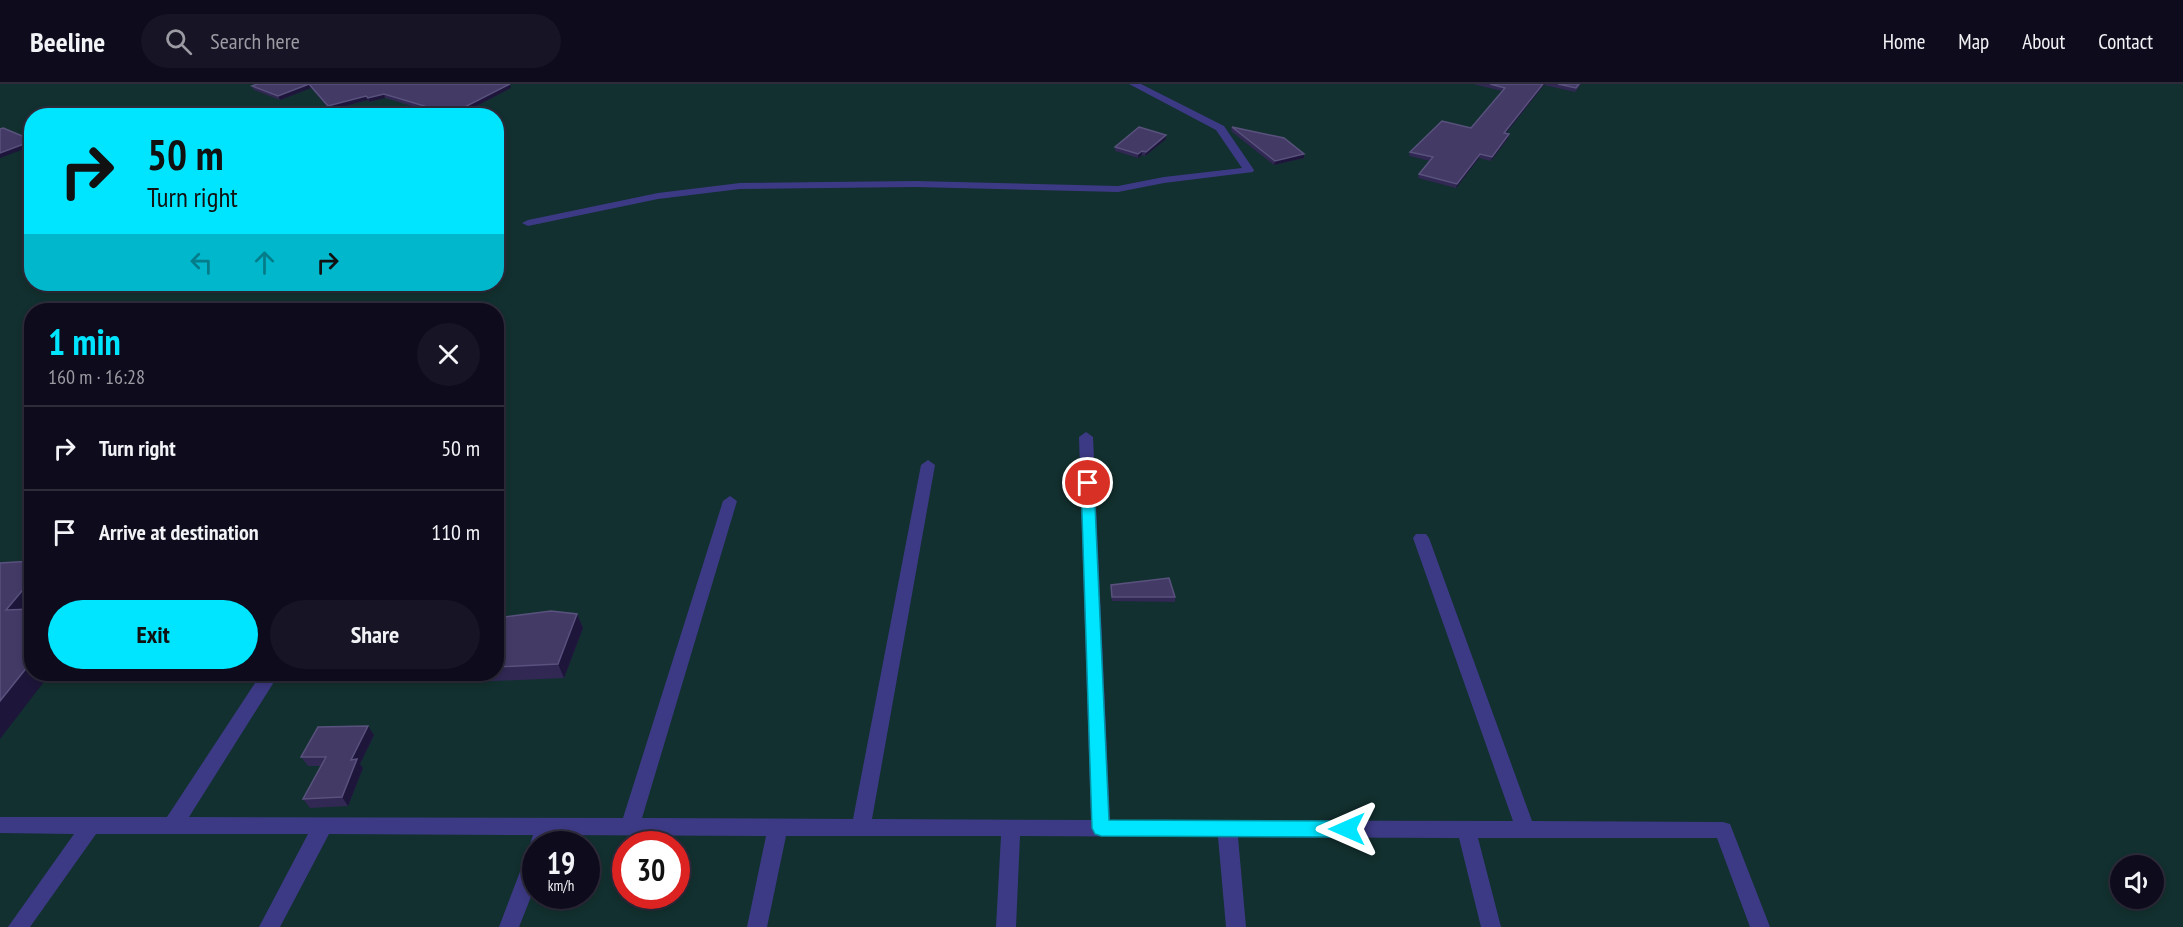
<!DOCTYPE html>
<meta charset="utf-8">
<style>
body{margin:0;font-family:"PT Sans Narrow",sans-serif;background:#171425;color:#f1f3f6;height:100vh;display:flex;flex-direction:column;font-size:22px;white-space:nowrap}
*{box-sizing:border-box;margin:0}
p{font-size:20px;color:#9b9ba3}
.icon{flex:none;width:33px;height:33px;fill:none;stroke:currentColor;stroke-width:2;stroke-linecap:round;stroke-linejoin:round}
.map{position:relative;flex:1;overflow:hidden}
.side{position:absolute;left:24px;top:219px;width:480px;height:378px;display:flex;flex-direction:column;background:#0e0b1c;border-radius:24px;box-shadow:0 3px 9px #0003,0 0 0 2px #2e2b3b}
.side>*{flex:none}
.hud{position:absolute;left:24px;top:24px;width:480px;height:183px;border-radius:24px;box-shadow:0 3px 9px #0003,0 0 0 2px #2e2b3b;background:#00e5ff;color:#111;overflow:hidden}
.tools{position:absolute;left:2110px;top:771px;display:grid;gap:12px}
.tools a{display:grid;place-items:center;width:54px;height:54px;border-radius:50%;background:#0e0b1c;box-shadow:0 3px 9px #0003,0 0 0 2px #2e2b3b;font-size:30px}
.speed{position:absolute;left:522px;top:747px;display:flex;gap:12px;font-size:30px;font-weight:700;text-align:center}
.speed>*{display:grid;place-content:center;width:78px;height:78px;border-radius:50%;background:#0e0b1c;box-shadow:0 3px 9px #0003,0 0 0 2px #2e2b3b;line-height:1}
.speed small{font-size:15px;font-weight:400}
.speed .limit{border:9px solid #d22;background:#fff;color:#111}
.pin{position:absolute;display:grid;place-items:center;width:51px;height:51px;color:#fff;margin:-26px;border:3px solid #fff;border-radius:50%;box-shadow:0 2px 6px #0007}
.me{position:absolute;width:66px;margin:-33px;rotate:270deg;stroke-linejoin:round;filter:drop-shadow(0 0 4px #0008)}
.turn{display:flex;align-items:center;gap:21px;height:126px;padding:0 24px;font-size:27px}
.turn .icon{width:78px;height:78px;stroke-width:2.5}
.turn b{display:block;font-size:42px;line-height:51px}
.lanes{display:flex;align-items:center;height:57px;padding:0 24px;background:#0003;justify-content:center;gap:30px;direction:ltr}
.lanes .off{opacity:.35}
.round{display:grid;place-items:center;flex:none;width:63px;height:63px;border-radius:32px;background:#171425}
.summary{display:flex;align-items:center;justify-content:space-between;height:102px;padding:0 24px}
h1{font-size:36px;font-weight:700;line-height:45px;color:#00e5ff}
.button{display:flex;gap:12px;margin-top:auto;padding:12px 24px}
.button a{flex:1;height:69px;border-radius:36px;background:#00e5ff;color:#111;font-size:24px;font-weight:700;line-height:69px;text-align:center}
.button a+a{background:#171425;color:#f1f3f6}
ul{padding:0;list-style:none}
li{display:flex;align-items:center;gap:18px;height:84px;padding:0 24px;border-top:2px solid #2e2b3b}
li div{flex:1}
li b{display:block;font-size:22px}
li em{font-style:normal}
header{display:flex;align-items:center;gap:36px;box-sizing:border-box;height:84px;padding:0 30px;background:#0e0b1c;border-bottom:2px solid #2e2b3b}
header strong{font-size:28px}
nav{display:flex;gap:33px;margin-inline-start:auto;font-size:21px}
.search{width:420px;height:54px;background:#171425;display:flex;align-items:center;gap:15px;box-sizing:border-box;padding:0 21px;border-radius:33px;color:#9b9ba3;font-size:22px}
.map>svg:first-child{display:block}
.green{fill:#12302f;fill-rule:evenodd}
.lines{fill:none;stroke-linecap:round;stroke-linejoin:round}
.street{fill:#3d3a85;fill-rule:evenodd}
.wall{fill:#312854}
.shaded-wall{fill:#1d163a}
.building{fill:#433a66;stroke:#5a527e;stroke-width:1.5}
.route{fill:#00e5ff;stroke:#0095a6;stroke-width:1.5}
</style>
<header>
<strong>Beeline</strong>
<div class="search"><svg class="icon" aria-label="search" viewBox="0 0 24 24"><circle cx="10" cy="10" r="6"/><path d="M15 15l6 6"/></svg>Search here</div>
<nav><a>Home</a><a>Map</a><a>About</a><a>Contact</a></nav>
</header>
<div class="map">
<svg width="2183" height="843" viewBox="0 0 2183 843">
<rect width="100%" height="100%" fill="#130f26"/>
<path class="green" d="M0,0H2183V843H0ZM32,32H496V200H32ZM32,226H496V590H32ZM536,760H586V812H536ZM626,760H676V812H626ZM2121,782H2154V814H2121Z"/>
<g class="lines">
<path class="street" d="M1129,0H1141L1224,42L1254,86L1253,88L1164,99L1118,108L915,103L740,105L658,115L528,142L522,139L528,136L658,109L740,99L915,97L1118,102L1164,93L1242,84L1216,46Z
M1086,348L1093,353L1110,736L1513,737L1413,454L1416,450H1426L1429,454L1532,737L1723,738L1730,740L1770,843H1750L1717,754H1478L1501,843H1481L1459,754L1238,753L1246,843H1226L1218,753L1020,752L1016,843H996L1001,752H786L767,843H747L766,752L553,751L550,760H536V800L519,843H499L526,772L532,765L530,760L533,751L329,750L280,843H259L308,750H96L30,843H8L74,750L0,749V733H167L261,590H279L189,733L623,734L723,417L730,412L737,417L642,734L853,735L921,381L928,376L935,381L872,735L1091,736L1079,353Z"/>
</g>
<path class="wall" d="M257,0L511,4L457,32H446L385,14L369,18L368,16L330,26L311,4L280,16L254,6L252,2Z
M1473,0H1581L1575,8L1544,1L1506,49L1509,50L1508,54L1491,77L1479,74L1456,104L1418,94L1419,90L1430,77L1409,72L1410,68L1471,44L1502,7Z
M1232,43L1304,74L1274,81L1231,47Z
M1166,55L1145,72L1142,71L1138,74L1115,67V63Z
M1111,501L1175,513V518L1112,517Z
M577,530L583,544L564,594L470,598L456,590H496V534Z
M374,651L360,680L363,684L348,722L310,724L303,715L321,682H308L301,673Z"/>
<path class="shaded-wall" d="M309,0L311,4L280,16L278,12Z
M510,0L511,4L457,32H452L451,30Z
M1543,0H1545L1544,1L1503,53L1504,49Z
M384,10L385,14L369,18L368,14Z
M366,12L368,16L330,26L328,22Z
M1509,50L1508,54L1491,77L1492,73Z
M1166,51V55L1145,72L1146,68Z
M32,57V62L0,74V69Z
M1142,67V71L1138,74V70Z
M1304,70V74L1274,81L1275,77Z
M1480,70L1479,74L1456,104L1457,100Z
M32,495V530L6,526Z
M577,530L583,544L564,594L558,580Z
M32,577V590H50L0,655V617Z
M368,642L374,651L360,680L363,684L348,722L342,713L351,676Z"/>
<path class="building" d="M257,0H309L278,12L252,2Z
M309,0H510L451,30L384,10L368,14L366,12L328,22Z
M1490,0H1543L1504,49L1509,50L1492,73L1480,70L1457,100L1419,90L1433,73L1410,68L1442,37L1471,44L1505,4Z
M1558,0H1579L1576,4Z
M1139,43L1166,51L1146,68L1142,67L1138,70L1115,63Z
M1232,43L1284,54L1304,70L1275,77Z
M3,44L32,56V57L0,69V45Z
M32,477V495L6,526L32,525V577L0,617V479Z
M1169,494L1175,513H1112L1111,501Z
M551,527L577,530L558,580L496,583V534Z
M368,642L351,676L357,675L342,713L303,715L326,673H301L318,643Z"/>
<path class="route" d="M1088,394L1094,399L1109,736L1347,737L1353,739L1355,745L1353,750L1347,753L1101,752L1095,750L1092,744L1081,399Z"/>
</svg>
<div class="tools">
<a><svg class="icon" aria-label="sound" viewBox="0 0 24 24"><path d="M4 9h4l5-4v14l-5-4H4zM17 9q2 3 0 6"/></svg></a>
</div>
<div class="speed"><div>19<small>km/h</small></div><div class="limit">30</div></div>
<div class="pin" style="left:1088px;top:399px;background:#d93025"><svg class="icon" aria-label="arrive" viewBox="0 0 24 24"><path d="M6 21V4h12l-3 4 3 4H6"/></svg></div>
<svg class="me" style="left:1347px;top:745px" viewBox="-20 -20 40 40"><path d="M0-17L14 15 0 8-14 15z" fill="#00e5ff" stroke="#fff" stroke-width="4"/></svg>
<div class="hud">
<div class="turn"><svg class="icon" aria-label="right" viewBox="0 0 24 24"><path d="M7 20v-9h11M14 6l5 5-5 5"/></svg><div><b>50 m</b>Turn right</div></div>
<div class="lanes"><svg class="icon off" aria-label="left" viewBox="0 0 24 24"><path d="M17 20v-9H6M10 6l-5 5 5 5"/></svg><svg class="icon off" aria-label="ahead" viewBox="0 0 24 24"><path d="M12 20V5M6 11l6-6 6 6"/></svg><svg class="icon" aria-label="right" viewBox="0 0 24 24"><path d="M7 20v-9h11M14 6l5 5-5 5"/></svg></div>
</div>
<section class="side">
<div class="summary"><div><h1>1 min</h1><p>160 m · 16:28</p></div><a class="round"><svg class="icon" aria-label="close" viewBox="0 0 24 24"><path d="M6 6l12 12M18 6L6 18"/></svg></a></div>
<ul>
<li><svg class="icon" aria-label="right" viewBox="0 0 24 24"><path d="M7 20v-9h11M14 6l5 5-5 5"/></svg><div><b>Turn right</b></div><em>50 m</em></li>
<li><svg class="icon" aria-label="arrive" viewBox="0 0 24 24"><path d="M6 21V4h12l-3 4 3 4H6"/></svg><div><b>Arrive at destination</b></div><em>110 m</em></li>
</ul>
<div class="button"><a>Exit</a><a>Share</a></div>
</section>
</div>
